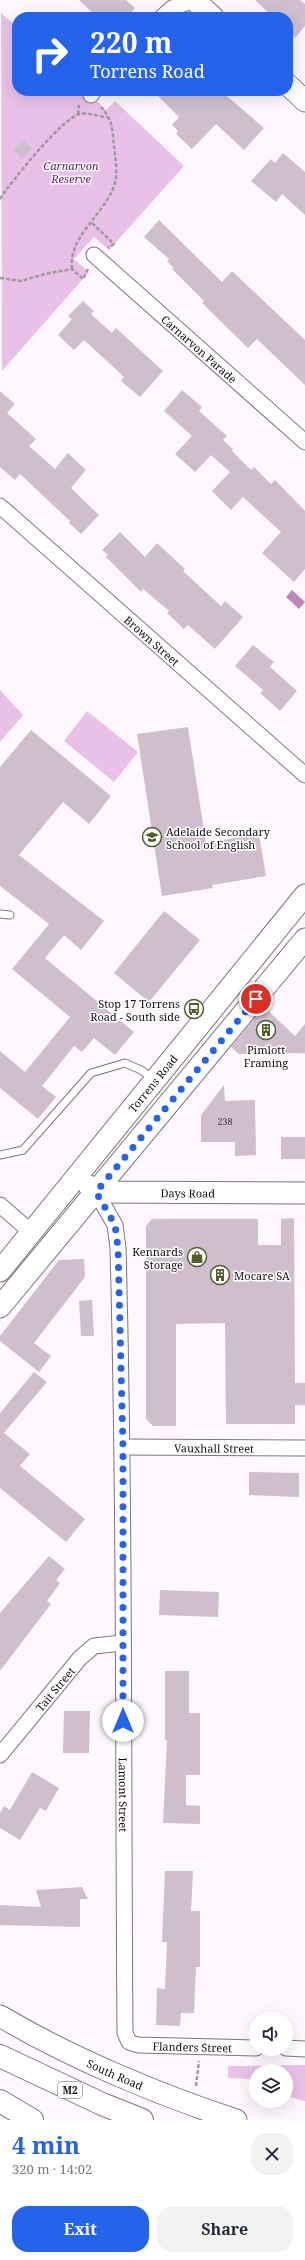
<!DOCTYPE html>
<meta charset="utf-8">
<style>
body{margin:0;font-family:"Noto Serif",serif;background:#f2f2f3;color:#1f2937;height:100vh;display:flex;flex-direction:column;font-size:15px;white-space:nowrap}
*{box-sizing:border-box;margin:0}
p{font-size:13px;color:#747a83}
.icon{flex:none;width:22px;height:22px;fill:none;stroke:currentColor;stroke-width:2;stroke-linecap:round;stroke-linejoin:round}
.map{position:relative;height:2120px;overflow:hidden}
.panel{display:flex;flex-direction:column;background:#fff;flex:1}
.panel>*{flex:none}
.hud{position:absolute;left:12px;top:12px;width:281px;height:84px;border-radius:16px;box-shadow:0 4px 16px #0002;background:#2563eb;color:#fff;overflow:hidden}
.fabs{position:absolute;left:249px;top:2012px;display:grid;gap:8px}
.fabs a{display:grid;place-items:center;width:44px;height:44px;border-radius:50%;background:#fff;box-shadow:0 4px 16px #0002;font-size:20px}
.pin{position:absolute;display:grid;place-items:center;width:34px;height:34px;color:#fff;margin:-17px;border:2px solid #fff;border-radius:50%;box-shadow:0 1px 4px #0007}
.me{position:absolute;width:44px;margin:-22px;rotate:0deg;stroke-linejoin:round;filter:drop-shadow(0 0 3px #0008)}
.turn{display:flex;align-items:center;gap:14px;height:84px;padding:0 12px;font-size:18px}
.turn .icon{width:52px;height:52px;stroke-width:2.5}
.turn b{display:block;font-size:28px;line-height:34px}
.round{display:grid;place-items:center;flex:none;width:42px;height:42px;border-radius:16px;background:#f2f2f3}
.headline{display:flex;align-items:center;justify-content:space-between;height:68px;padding:0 12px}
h1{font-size:24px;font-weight:700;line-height:30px;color:#2563eb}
.cta{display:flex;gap:8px;margin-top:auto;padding:8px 12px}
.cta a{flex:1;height:46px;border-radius:16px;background:#2563eb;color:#fff;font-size:16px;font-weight:700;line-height:46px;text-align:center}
.cta a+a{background:#f2f2f3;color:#1f2937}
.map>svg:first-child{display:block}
.green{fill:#e9c0e7}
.water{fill:#bc89bb}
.building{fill:#cfbfce}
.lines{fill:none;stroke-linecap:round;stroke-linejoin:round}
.lane-casing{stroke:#817381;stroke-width:9}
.street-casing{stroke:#817381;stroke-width:17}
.secondary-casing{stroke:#817381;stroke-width:23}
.highway-casing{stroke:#817381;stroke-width:24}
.path{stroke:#9f989e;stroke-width:2.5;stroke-dasharray:4 2;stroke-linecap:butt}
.lane{stroke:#fff;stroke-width:7}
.street{stroke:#fff;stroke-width:15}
.secondary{stroke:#fff;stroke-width:21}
.highway{stroke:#fff;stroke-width:22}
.route{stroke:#2563eb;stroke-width:7;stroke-dasharray:0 12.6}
.labels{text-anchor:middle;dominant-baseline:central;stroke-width:3;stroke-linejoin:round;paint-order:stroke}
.number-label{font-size:9px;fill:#433a42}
.shield{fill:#fff;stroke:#5a565a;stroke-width:1}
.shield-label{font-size:10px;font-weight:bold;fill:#140e14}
.park-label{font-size:11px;font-style:italic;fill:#591b5a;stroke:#fff}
.street-label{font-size:11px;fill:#140e14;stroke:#fff}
.poi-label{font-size:11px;fill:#140e14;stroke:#fff;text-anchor:start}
</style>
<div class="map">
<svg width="305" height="2120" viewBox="0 0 305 2120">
<rect width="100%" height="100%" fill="#fef7fd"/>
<path class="green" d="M1,13L17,27V91H87L106,110L115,101L184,166L109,250L94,237L74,259L89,272L2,371Z
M0,690L23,715L0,742Z
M87,711L138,752L114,782L64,741Z
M305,2065V2101L286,2096V2071H256V2081L247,2079L228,2078V2066Z"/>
<path class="water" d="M292,590L305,602L299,609L286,597Z"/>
<path class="building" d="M79,0H126L135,8L128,17H97Z
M255,0H300L305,4V26L295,38L288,32V17H273Z
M153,91H221L264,128L244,150L216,124L192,149L176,134L178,131L172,125L179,117Z
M24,140L32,149L22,159L13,149Z
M283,153L305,172V215L282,194L276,202L251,181L271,159L275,163Z
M159,220L222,282L232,271L305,340V385L257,339L248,348L202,303L204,301L172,269L174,268L167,261L169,259L144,237Z
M83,301L94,311L91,314L112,333L116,328L163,371L140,397L121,381L124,377L84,340L74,350L58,335L72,319L68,316Z
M182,390L202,407L199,411L227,436L223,440L233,449L232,451L251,470L254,467L271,484L275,480L305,511V569L294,582L262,553L281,532L243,497L231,510L212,491L230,472L211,455L195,472L175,454L192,436L164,411Z
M0,391L15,404L7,413L36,439L29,446L55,469L68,453L86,470L71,488L99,515L81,534L69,523L70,521L20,474L15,480L0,467Z
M120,532L145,557L157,543L185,569L183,571L221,606L225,601L243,617L215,649L188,625L184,629L167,613L169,611L143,589L141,592L106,557L108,555L102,550Z
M253,645L274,662L270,667L297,691L280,711L260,693L263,690L235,666Z
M188,727L206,843L259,834L266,876L212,885L213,888L162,896L137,734Z
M31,730L111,796L89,824L63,802L19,855L104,921L81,950L64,935L45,958L134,1032L115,1055L94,1038L82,1052L74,1046L42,1086L56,1097L38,1119L0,1088V1051L25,1072L70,1017L12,969L49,924L0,886V767Z
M164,911L200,940L149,1002L114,973Z
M264,1007L295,1036L305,1024V1053L239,1054L231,1047Z
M224,1085L225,1101L255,1100L256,1155L235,1156V1142H201V1115Z
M281,1137H305V1159H281Z
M294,1218L295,1383H305V1405H295V1424H226L225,1323L176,1324V1426H153L146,1419V1226L152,1219H258V1245H281V1219Z
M84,1259L85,1277L34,1343L51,1356L39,1372L0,1341V1336L59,1260Z
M92,1300L94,1336H81L79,1301Z
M34,1372L47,1382L4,1433L30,1454L20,1466L85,1519L66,1542L0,1488V1413Z
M249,1472L299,1473V1497L249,1495Z
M49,1556L65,1569L56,1580L60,1583L47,1601L51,1604L0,1671V1613Z
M160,1590L219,1592L218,1617L159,1615Z
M165,1671H189V1713H200V1775H186V1805L200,1806V1824L163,1823L167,1740H165Z
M64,1711H90L89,1753H63Z
M32,1772L59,1788L46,1811L40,1808L20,1840L0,1828V1813L4,1806L10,1810Z
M165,1871H193L191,1911H200V1967H196L194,2013H181L180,2026L156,2025L157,1988L165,1989L167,1942H162Z
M82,1887L88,1899H80V1927L0,1925V1905L41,1907L36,1890Z"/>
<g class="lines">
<g class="lane-casing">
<path id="lane" d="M0,914L10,915
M0,1155L23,1150L91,1073L125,1063L141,1070L154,1079"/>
</g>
<g class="street-casing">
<g id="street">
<path d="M162,17L172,8L195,0"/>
<path d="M91,95L94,91"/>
<path id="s1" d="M94,255L305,442"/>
<path id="s2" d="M0,506L305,775"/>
<path id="s3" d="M96,1192L115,1225L118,1248C125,1510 123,1772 125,2033L129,2042L138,2045L256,2048"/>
<path d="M0,1205L32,1233"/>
<path id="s4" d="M123,1447L305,1448"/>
<path id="s5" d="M0,1755L80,1658L94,1646L122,1643"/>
<path d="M286,2048L305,2049"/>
</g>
</g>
<g class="secondary-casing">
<g id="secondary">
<path d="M194,0L213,17"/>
<path d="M288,85L305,101"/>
<path id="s6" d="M89,1186L96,1192L305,1193"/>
<path id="s7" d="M0,1271L305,895"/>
<path d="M0,1307L305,939"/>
<path id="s8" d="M0,2016C69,2057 159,2095 236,2120"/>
</g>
</g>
<g class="highway-casing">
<path id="highway" d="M0,2056L102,2104L142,2120
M0,2101L32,2120"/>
</g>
<path class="path" d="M78,114L79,105
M0,199C10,183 63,117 80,114C88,112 101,117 110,118
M92,223L114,244L108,248
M72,269C68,235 106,214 115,183C118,172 115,157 114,146C112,128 113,121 101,107
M0,278L21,281L45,274L72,269L83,279L88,269
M196,2086L199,2061"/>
<use href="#lane" class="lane"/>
<use href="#street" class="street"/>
<use href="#secondary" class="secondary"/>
<use href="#highway" class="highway"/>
</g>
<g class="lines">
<path class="route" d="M123,1721V1448L118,1248L115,1225L96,1192L256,999"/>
</g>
<defs>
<g id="school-ring" transform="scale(1)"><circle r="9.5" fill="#fff" stroke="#545d2b" stroke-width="1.5"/><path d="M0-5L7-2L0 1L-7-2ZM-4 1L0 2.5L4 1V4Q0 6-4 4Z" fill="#545d2b"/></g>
<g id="bus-ring" transform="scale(1)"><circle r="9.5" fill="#fff" stroke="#545d2b" stroke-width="1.5"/><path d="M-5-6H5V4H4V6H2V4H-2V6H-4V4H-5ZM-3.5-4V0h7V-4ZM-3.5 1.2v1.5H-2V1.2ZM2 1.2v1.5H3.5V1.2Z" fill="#545d2b"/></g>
<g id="building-ring" transform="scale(1)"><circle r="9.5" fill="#fff" stroke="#545d2b" stroke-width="1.5"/><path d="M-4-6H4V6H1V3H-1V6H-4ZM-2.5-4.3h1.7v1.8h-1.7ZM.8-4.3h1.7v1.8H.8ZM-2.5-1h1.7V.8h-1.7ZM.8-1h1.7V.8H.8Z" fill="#545d2b"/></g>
<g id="shop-ring" transform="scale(1)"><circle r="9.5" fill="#fff" stroke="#545d2b" stroke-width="1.5"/><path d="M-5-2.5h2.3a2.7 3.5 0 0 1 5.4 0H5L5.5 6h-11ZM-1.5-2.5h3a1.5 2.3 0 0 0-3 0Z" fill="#545d2b"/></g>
</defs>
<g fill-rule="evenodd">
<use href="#school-ring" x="152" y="837"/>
<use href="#bus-ring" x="194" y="1009"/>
<use href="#building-ring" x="266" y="1030"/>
<use href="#shop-ring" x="197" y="1257"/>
<use href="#building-ring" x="220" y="1275"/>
</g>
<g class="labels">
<g class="number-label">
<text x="225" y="1121">238</text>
</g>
<rect class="shield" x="58" y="2082" width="24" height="16" rx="3"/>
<g class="shield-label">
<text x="70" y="2090">M2</text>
</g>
<g class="park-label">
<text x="71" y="165">Carnarvon<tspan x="71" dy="13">Reserve</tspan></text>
</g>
<g class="street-label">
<text stroke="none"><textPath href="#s1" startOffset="141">Carnarvon Parade</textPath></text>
<text stroke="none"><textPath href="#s2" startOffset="203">Brown Street</textPath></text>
<text stroke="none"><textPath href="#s7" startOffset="242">Torrens Road</textPath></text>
<text stroke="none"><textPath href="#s6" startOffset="101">Days Road</textPath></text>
<text stroke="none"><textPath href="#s4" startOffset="91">Vauxhall Street</textPath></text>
<text stroke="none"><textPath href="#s5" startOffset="86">Tait Street</textPath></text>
<text stroke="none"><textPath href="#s3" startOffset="608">Lamont Street</textPath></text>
<text stroke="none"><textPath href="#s3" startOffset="920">Flanders Street</textPath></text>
<text stroke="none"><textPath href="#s8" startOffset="129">South Road</textPath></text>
</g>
<g class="poi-label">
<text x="166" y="831">Adelaide Secondary<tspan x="166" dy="13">School of English</tspan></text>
<text x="180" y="1003" text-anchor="end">Stop 17 Torrens<tspan x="180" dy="13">Road - South side</tspan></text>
<text x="266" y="1049" text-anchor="middle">Pimlott<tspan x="266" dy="13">Framing</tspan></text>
<text x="183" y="1251" text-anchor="end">Kennards<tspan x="183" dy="13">Storage</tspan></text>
<text x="234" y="1275">Mocare SA</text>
</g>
</g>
</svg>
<div class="fabs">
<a><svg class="icon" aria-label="sound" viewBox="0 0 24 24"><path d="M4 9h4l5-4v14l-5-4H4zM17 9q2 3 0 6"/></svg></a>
<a><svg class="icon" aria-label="layers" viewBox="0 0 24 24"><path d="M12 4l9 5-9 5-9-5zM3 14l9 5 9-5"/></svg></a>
</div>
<div class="pin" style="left:256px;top:999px;background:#d93025"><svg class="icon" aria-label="arrive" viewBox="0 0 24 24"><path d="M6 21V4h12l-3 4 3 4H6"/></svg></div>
<svg class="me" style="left:123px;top:1721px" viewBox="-20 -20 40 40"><circle r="19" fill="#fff"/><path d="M0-13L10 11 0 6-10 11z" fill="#2563eb"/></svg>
<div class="hud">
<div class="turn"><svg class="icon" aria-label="right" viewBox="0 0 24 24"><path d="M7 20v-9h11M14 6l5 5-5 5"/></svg><div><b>220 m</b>Torrens Road</div></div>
</div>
</div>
<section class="panel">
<div class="headline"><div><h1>4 min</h1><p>320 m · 14:02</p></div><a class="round"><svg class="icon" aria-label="close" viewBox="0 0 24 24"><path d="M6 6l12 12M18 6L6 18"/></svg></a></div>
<div class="cta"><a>Exit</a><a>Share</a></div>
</section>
